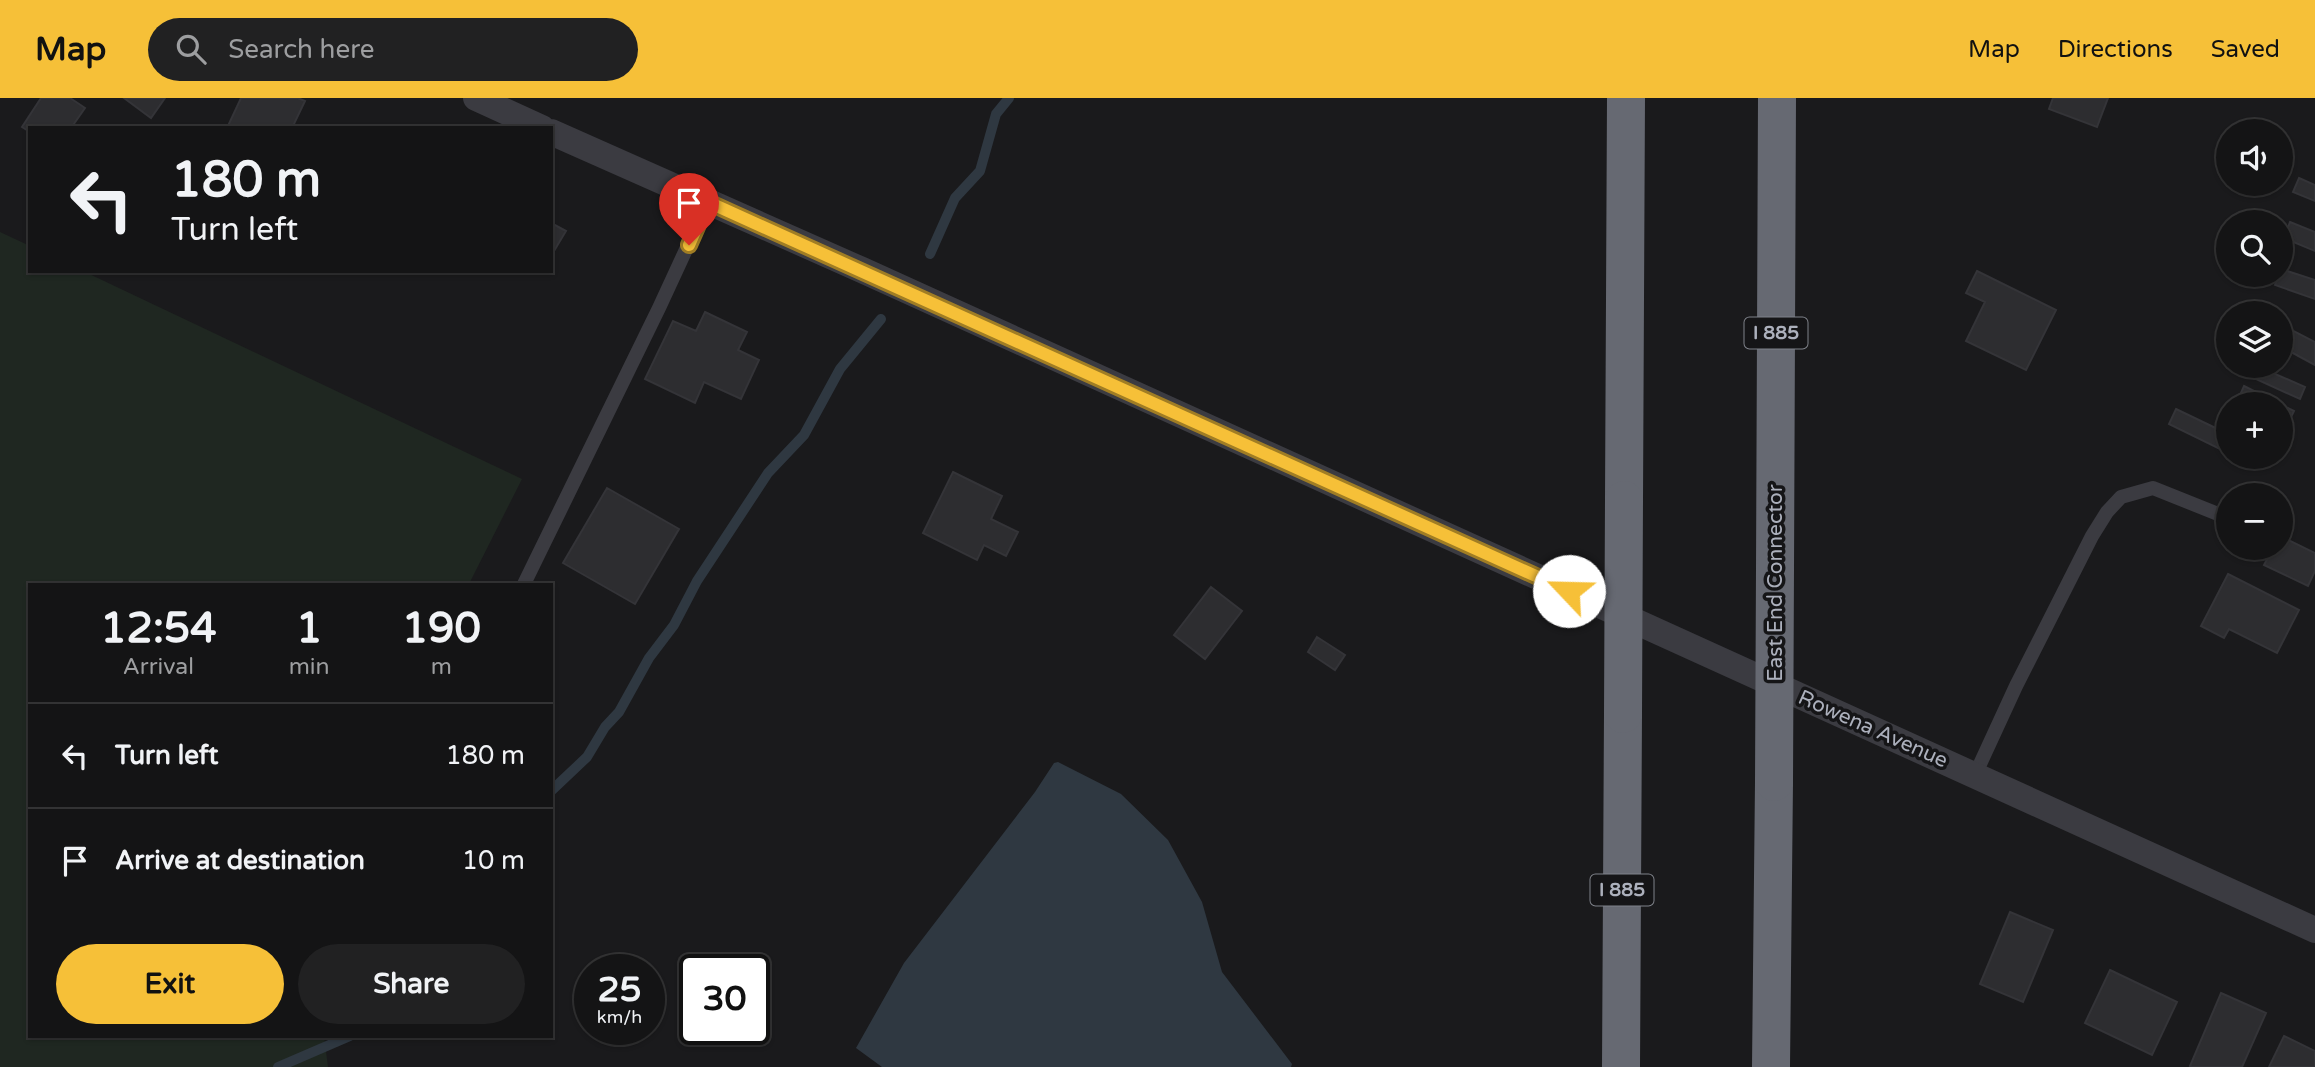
<!DOCTYPE html>
<meta charset="utf-8">
<style>
body{margin:0;font-family:"Varela Round",sans-serif;background:#212122;color:#f1f3f6;height:100vh;display:flex;flex-direction:column;font-size:26px;white-space:nowrap}
*{box-sizing:border-box;margin:0}
p{font-size:23px;color:#9d9ea0}
.icon{flex:none;width:38px;height:38px;fill:none;stroke:currentColor;stroke-width:2;stroke-linecap:round;stroke-linejoin:round}
.map{position:relative;flex:1;overflow:hidden}
.side{position:absolute;left:28px;top:485px;width:525px;height:455px;display:flex;flex-direction:column;background:#141415;border-radius:0px;box-shadow:0 2px 5px #0004,0 0 0 2px #333334}
.side>*{flex:none}
.hud{position:absolute;left:28px;top:28px;width:525px;height:147px;border-radius:0px;box-shadow:0 2px 5px #0004,0 0 0 2px #333334;background:#141415;color:#f1f3f6;overflow:hidden}
.fabs{position:absolute;left:2216px;top:21px;display:grid;gap:14px}
.fabs a{display:grid;place-items:center;width:77px;height:77px;border-radius:50%;background:#141415;box-shadow:0 2px 5px #0004,0 0 0 2px #333334;font-size:35px}
.speed{position:absolute;left:574px;top:856px;display:flex;gap:14px;font-size:35px;font-weight:700;text-align:center}
.speed>*{display:grid;place-content:center;width:91px;height:91px;border-radius:50%;background:#141415;box-shadow:0 2px 5px #0004,0 0 0 2px #333334;line-height:1}
.speed small{font-size:18px;font-weight:400}
.speed .limit{border:4px solid #111;border-radius:10px;background:#fff;color:#111}
.pin{position:absolute;display:grid;place-items:center;width:60px;height:60px;color:#fff;margin:-72px -30px;border-radius:50% 50% 50% 0;rotate:-45deg;box-shadow:0 0 7px #0007}
.pin .icon{rotate:45deg}
.me{position:absolute;width:77px;margin:-38px;rotate:294deg;stroke-linejoin:round;filter:drop-shadow(0 0 5px #0008)}
.turn{display:flex;align-items:center;gap:24px;height:147px;padding:0 28px;font-size:32px}
.turn .icon{width:91px;height:91px;stroke-width:2.5}
.turn b{display:block;font-size:49px;line-height:60px}
.eta{display:flex;justify-content:space-evenly;align-items:center;height:119px;text-align:center}
.eta b{font-size:42px;font-weight:800;line-height:49px}
.button{display:flex;gap:14px;margin-top:auto;padding:14px 28px}
.button a{flex:1;height:80px;border-radius:42px;background:#f6c038;color:#111;font-size:28px;font-weight:800;line-height:80px;text-align:center}
.button a+a{background:#212122;color:#f1f3f6}
ul{padding:0;list-style:none}
li{display:flex;align-items:center;gap:21px;height:105px;padding:0 28px;border-top:2px solid #333334}
li div{flex:1}
li b{display:block;font-size:26px}
li em{font-style:normal}
header{display:flex;align-items:center;gap:42px;box-sizing:border-box;height:98px;padding:0 35px;background:#f6c038;color:#111}
header strong{font-size:33px}
nav{display:flex;gap:38px;margin-inline-start:auto;font-size:24px}
.search{width:490px;height:63px;background:#212122;display:flex;align-items:center;gap:18px;box-sizing:border-box;padding:0 24px;border-radius:38px;color:#9d9ea0;font-size:26px}
.map>svg:first-child{display:block}
.green{fill:#1f2721}
.water{fill:#2f3841}
.lines{fill:none;stroke-linecap:round;stroke-linejoin:round}
.stream{stroke:#2f3841;stroke-width:10}
.building{fill:#2d2d30;stroke:#343438;stroke-width:2}
.lane{stroke:#3b3b41;stroke-width:14}
.street{stroke:#3b3b41;stroke-width:26}
.highway{stroke:#666972;stroke-width:38}
.highway-bridge{stroke:#666972;stroke-width:38}
.route-casing{stroke:#a07d24;stroke-width:18}
.route{stroke:#f6c038;stroke-width:12}
.labels{text-anchor:middle;dominant-baseline:central;stroke-width:7;stroke-linejoin:round;paint-order:stroke}
.shield{fill:#151517;stroke:#7f828a;stroke-width:2}
.shield-label{font-size:19px;font-weight:bold;fill:#acb0bc}
.street-label{font-size:21px;fill:#acb0bc;stroke:#151517}
</style>
<header>
<strong>Map</strong>
<div class="search"><svg class="icon" aria-label="search" viewBox="0 0 24 24"><circle cx="10" cy="10" r="6"/><path d="M15 15l6 6"/></svg>Search here</div>
<nav><a>Map</a><a>Directions</a><a>Saved</a></nav>
</header>
<div class="map">
<svg width="2315" height="969" viewBox="0 0 2315 969">
<rect width="100%" height="100%" fill="#1a1a1c"/>
<path class="green" d="M0,134L30,148V173H83L522,381L469,486H30V938H324L328,969H0Z"/>
<path class="water" d="M1058,664L1121,696L1168,742L1202,804L1222,874L1292,966L1291,969H882L856,950L904,865L1035,694L1054,665Z"/>
<g class="lines">
<path class="stream" d="M930,156L955,100L980,73L996,16L1009,0
M551,693L587,659L605,629L619,614L649,560L674,527L697,483L768,375L804,337L840,271L881,221
M278,969L350,938"/>
</g>
<path class="building" d="M41,0H70L85,10L71,30H30V34L22,29Z
M124,0H165L151,20Z
M241,0H298L305,3L292,30H227Z
M2053,0H2108L2097,29L2049,11Z
M2299,80L2315,87V103L2293,94Z
M2290,124L2315,134V153L2284,140Z
M551,125L566,133L551,158Z
M2281,171L2315,182V201L2275,187Z
M1977,173L2056,212L2026,272L1966,243L1985,204L1966,195Z
M705,214L747,234L738,252L759,262L741,301L704,284L695,305L645,281L673,223L696,233Z
M2280,226L2315,244V267L2280,248Z
M2233,268H2257L2305,289L2300,301L2232,270Z
M2244,288L2294,313L2284,333L2280,331V306H2236Z
M2176,311L2228,336V355L2169,326Z
M953,374L1002,398L991,421L1018,434L1006,458L984,447L977,462L923,435Z
M607,390L679,431L635,506L563,465Z
M2280,438L2315,455V473L2308,488L2264,467L2273,450H2280Z
M2228,476L2299,512L2277,555L2229,531L2224,540L2201,528Z
M1211,489L1242,513L1205,561L1174,537Z
M1317,539L1345,557L1335,572L1308,554Z
M2010,814L2053,832L2023,904L1980,886Z
M2110,872L2177,904L2152,957L2085,925Z
M2221,895L2266,915L2242,969H2192L2190,968Z
M2284,938L2315,953V969H2269Z"/>
<g class="lines">
<path class="lane" d="M524,486L659,210L708,104
M1975,677L2016,588L2092,438L2107,414L2121,399L2153,390L2228,420"/>
<path class="street" d="M476,0L542,30
M551,34L862,172L2315,832"/>
<path class="highway" d="M1624,402L1626,0
M1775,471L1777,0
M1621,969L1623,616
M1771,969L1774,684"/>
<path class="highway-bridge" d="M1623,616L1624,402
M1774,684L1775,471"/>
</g>
<g class="lines">
<g class="route-casing">
<path id="route" d="M689,147L708,104L1569,493"/>
</g>
<use href="#route" class="route"/>
</g>
<g class="labels">
<g class="shield">
<rect x="1744.5" y="219.5" width="63" height="31" rx="5"/>
<rect x="1590.5" y="776.5" width="63" height="31" rx="5"/>
</g>
<g class="shield-label">
<text x="1776" y="235">I 885</text>
<text x="1622" y="792">I 885</text>
</g>
<g class="street-label">
<text transform="translate(1775 485) rotate(-90)">East End Connector</text>
<text transform="translate(1873 631) rotate(24)">Rowena Avenue</text>
</g>
</g>
</svg>
<div class="fabs">
<a><svg class="icon" aria-label="sound" viewBox="0 0 24 24"><path d="M4 9h4l5-4v14l-5-4H4zM17 9q2 3 0 6"/></svg></a>
<a><svg class="icon" aria-label="search" viewBox="0 0 24 24"><circle cx="10" cy="10" r="6"/><path d="M15 15l6 6"/></svg></a>
<a><svg class="icon" aria-label="layers" viewBox="0 0 24 24"><path d="M12 4l9 5-9 5-9-5zM3 14l9 5 9-5"/></svg></a>
<a>+</a>
<a>−</a>
</div>
<div class="speed"><div>25<small>km/h</small></div><div class="limit">30</div></div>
<div class="pin" style="left:689px;top:147px;background:#d93025"><svg class="icon" aria-label="arrive" viewBox="0 0 24 24"><path d="M6 21V4h12l-3 4 3 4H6"/></svg></div>
<svg class="me" style="left:1569px;top:493px" viewBox="-20 -20 40 40"><circle r="19" fill="#fff"/><path d="M0-13L10 11 0 6-10 11z" fill="#f6c038"/></svg>
<div class="hud">
<div class="turn"><svg class="icon" aria-label="left" viewBox="0 0 24 24"><path d="M17 20v-9H6M10 6l-5 5 5 5"/></svg><div><b>180 m</b>Turn left</div></div>
</div>
<section class="side">
<div class="eta">
<div><b>12:54</b><p>Arrival</p></div>
<div><b>1</b><p>min</p></div>
<div><b>190</b><p>m</p></div>
</div>
<ul>
<li><svg class="icon" aria-label="left" viewBox="0 0 24 24"><path d="M17 20v-9H6M10 6l-5 5 5 5"/></svg><div><b>Turn left</b></div><em>180 m</em></li>
<li><svg class="icon" aria-label="arrive" viewBox="0 0 24 24"><path d="M6 21V4h12l-3 4 3 4H6"/></svg><div><b>Arrive at destination</b></div><em>10 m</em></li>
</ul>
<div class="button"><a>Exit</a><a>Share</a></div>
</section>
</div>
